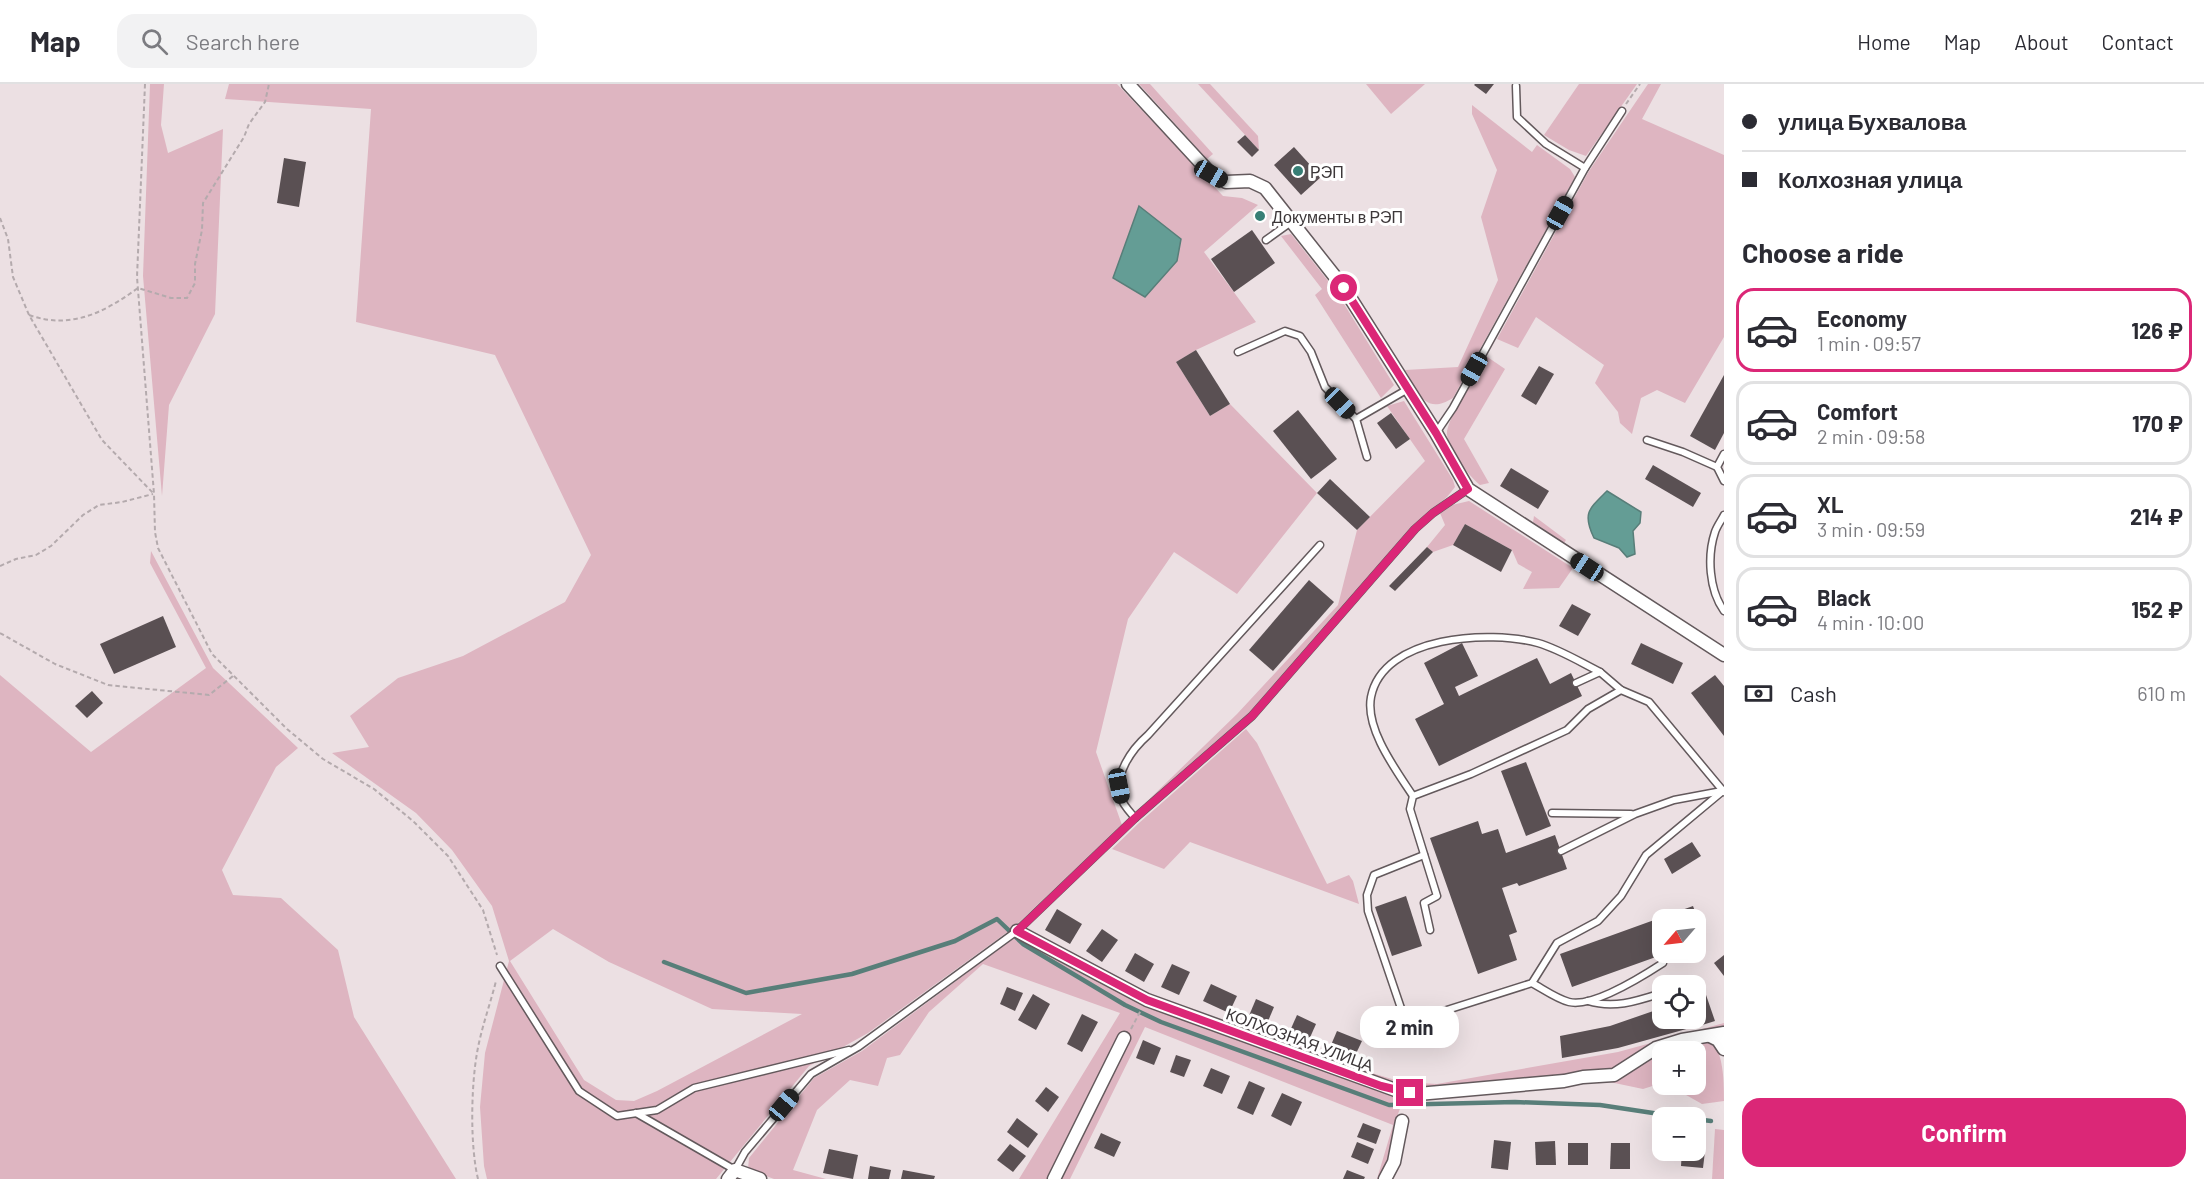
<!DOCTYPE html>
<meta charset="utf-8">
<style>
body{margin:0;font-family:Barlow,sans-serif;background:#f2f2f3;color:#2b2b33;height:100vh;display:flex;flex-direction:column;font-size:22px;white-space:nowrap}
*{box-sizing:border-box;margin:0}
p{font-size:20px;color:#7c7c81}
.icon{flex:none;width:33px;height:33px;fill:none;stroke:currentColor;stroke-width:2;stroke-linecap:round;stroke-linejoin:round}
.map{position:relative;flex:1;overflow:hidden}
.drawer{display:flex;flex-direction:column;background:#fff;width:480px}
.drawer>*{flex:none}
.banner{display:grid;align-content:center;height:132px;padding:0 18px;background:#fff}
.needle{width:39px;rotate:242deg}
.buttons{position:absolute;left:1652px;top:825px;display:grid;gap:12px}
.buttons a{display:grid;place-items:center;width:54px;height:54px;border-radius:12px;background:#fff;box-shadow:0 6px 24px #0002;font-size:30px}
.end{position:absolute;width:27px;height:27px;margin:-14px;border:8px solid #db2777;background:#fff;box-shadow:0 0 0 3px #fff}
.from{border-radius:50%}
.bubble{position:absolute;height:42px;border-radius:18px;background:#fff;box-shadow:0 6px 24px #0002;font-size:20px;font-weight:700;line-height:42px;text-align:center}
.car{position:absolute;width:18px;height:36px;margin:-18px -9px;border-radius:8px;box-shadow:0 0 4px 2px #0007;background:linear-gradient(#222 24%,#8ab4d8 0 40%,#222 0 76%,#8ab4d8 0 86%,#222 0)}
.banner b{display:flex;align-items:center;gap:21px;height:57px;font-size:22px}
.banner b+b{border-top:2px solid #e1e1e2}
.banner i{width:15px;height:15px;background:#2b2b33}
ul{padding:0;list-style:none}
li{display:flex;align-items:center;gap:18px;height:84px;margin:0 12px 9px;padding:0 6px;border:3px solid #e1e1e2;border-radius:18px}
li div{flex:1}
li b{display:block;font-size:22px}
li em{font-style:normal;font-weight:700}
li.selected{border-color:#db2777}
li>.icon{width:54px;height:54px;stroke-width:1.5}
h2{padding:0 18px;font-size:27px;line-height:72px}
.pay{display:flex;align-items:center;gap:15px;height:66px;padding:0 18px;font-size:22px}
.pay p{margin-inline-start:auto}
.primary-button{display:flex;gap:12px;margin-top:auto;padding:12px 18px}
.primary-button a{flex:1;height:69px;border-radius:18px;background:#db2777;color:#fff;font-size:24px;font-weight:700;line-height:69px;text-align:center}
header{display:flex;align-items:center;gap:36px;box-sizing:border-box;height:84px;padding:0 30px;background:#fff;border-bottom:2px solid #e1e1e2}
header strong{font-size:28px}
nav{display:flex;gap:33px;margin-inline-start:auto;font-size:21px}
.search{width:420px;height:54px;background:#f2f2f3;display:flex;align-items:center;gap:15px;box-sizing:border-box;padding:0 21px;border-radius:18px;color:#7c7c81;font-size:22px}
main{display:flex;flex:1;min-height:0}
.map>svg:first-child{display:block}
.green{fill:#deb5c1;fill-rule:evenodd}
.water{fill:#649d95;stroke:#587e79;stroke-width:1.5}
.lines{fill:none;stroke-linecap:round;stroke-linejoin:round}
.stream{stroke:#587e79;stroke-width:4.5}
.building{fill:#5a5053}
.lane-casing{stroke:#63595c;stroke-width:9}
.street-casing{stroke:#63595c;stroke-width:15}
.path{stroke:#b4aaad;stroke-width:2;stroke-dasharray:4.5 3;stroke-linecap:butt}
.lane{stroke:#fff;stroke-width:6}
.street{stroke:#fff;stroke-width:12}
.route{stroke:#db2777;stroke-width:8}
.poi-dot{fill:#377e75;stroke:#fff;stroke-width:2}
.labels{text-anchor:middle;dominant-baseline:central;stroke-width:6;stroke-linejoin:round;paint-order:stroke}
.poi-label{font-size:16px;fill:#3c3739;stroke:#fff;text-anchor:start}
.street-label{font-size:16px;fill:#3c3739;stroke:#fff}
</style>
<header>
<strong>Map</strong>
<div class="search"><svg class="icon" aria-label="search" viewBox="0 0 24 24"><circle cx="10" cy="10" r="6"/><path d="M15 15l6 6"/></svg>Search here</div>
<nav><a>Home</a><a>Map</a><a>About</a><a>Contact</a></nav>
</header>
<main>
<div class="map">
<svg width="1724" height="1095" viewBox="0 0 1724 1095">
<rect width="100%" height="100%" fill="#ece0e3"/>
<g class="green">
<polygon points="150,0 164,0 161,41 168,69 223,45 215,230 169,321 162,412 143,192"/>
<path d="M229 0H1117L1223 112 1242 114 1258 121 1204 168 1256 238 1196 266 1176 278 1210 332 1230 320 1317 409 1237 510 1174 468 1128 535 1096 668 1122 741 1013 844 868 949 809 982 716 1095H487L484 1082 480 1023 485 969 509 877 492 822 452 766 416 729 332 669 369 663 350 632 398 594 463 572 565 518 591 471 495 271 356 238 371 25 225 15ZM553 845 609 878 712 925 802 930 657 1007 634 1017 616 1016 584 996 510 877Z"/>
<polygon points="1139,0 1150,0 1213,70 1207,75"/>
<polygon points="1198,0 1210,0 1258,52 1259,66"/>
<polygon points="1366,0 1425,0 1391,30"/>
<polygon points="1579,0 1637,0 1586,72 1569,66 1544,51"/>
<polygon points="1648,0 1661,0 1642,35 1724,71 1724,253 1685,319 1657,306 1641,314 1632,350 1620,339 1618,328 1595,299 1604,281 1536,233 1518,264 1497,255 1589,87"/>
<path d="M1472 21 1532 68 1537 61 1570 85 1575 93 1453 314C1424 332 1419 308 1405 286L1458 283 1498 196 1481 133 1497 86 1472 30Z"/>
<polygon points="1291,150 1336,207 1394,301 1381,314 1315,211 1322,205 1281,152"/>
<path d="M1486 272 1505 285 1464 355 1489 399 1480 401C1469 392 1445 362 1447 347 1452 326 1475 292 1486 272Z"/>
<polygon points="1404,317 1453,396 1455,403 1447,413 1412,443 1250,629 1136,728 1237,630 1338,521 1357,446 1425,377 1387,322"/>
<polygon points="1469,417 1573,484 1559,504 1523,505 1532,488 1518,480 1512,466 1465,440 1453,461 1433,468 1427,463 1445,441 1440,429 1452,421"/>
<polygon points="1534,432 1566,456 1564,459 1533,438"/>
<polygon points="151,467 213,584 298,664 276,683 222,786 233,811 281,814 338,866 354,933 456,1095 0,1095 0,591 91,668 206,584 150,479"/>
<polygon points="1246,645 1257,659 1327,800 1349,791 1353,797 1359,820 1190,758 1164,785 1112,765 1139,739"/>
<polygon points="1018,851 1152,925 1404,1014 1398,1030 1391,1076 1382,1095 1377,1095 1393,1041 1145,943 1070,1095 1060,1095 1121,952 1048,1095 1019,1095 1120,929 983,880 929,928 900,971 887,974 878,1002 850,996 817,1026 793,1086 826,1095 774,1095 748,1085 749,1074 814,994 862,967"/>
<polygon points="1724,939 1724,944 1614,988 1417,1006 1400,1004 1308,970 1402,998 1437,1000 1618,968"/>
<path d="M1710 956C1724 968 1724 998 1724 1017L1702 1020 1672 1003V1001L1695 1000V968H1662V999L1643 1005 1605 997 1656 967Z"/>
<polygon points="1715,1045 1724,1046 1724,1095 1712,1095"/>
</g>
<g class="water">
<polygon points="1139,122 1181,155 1177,177 1145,213 1113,194"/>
<path d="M1607 407 1641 428 1640 439 1633 447 1635 470 1627 473 1619 464 1594 454C1582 429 1589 425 1607 407Z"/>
</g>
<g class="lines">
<g class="stream">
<polyline points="664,878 746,909 852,890 955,857 997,835 1023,860 1125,921 1161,938 1389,1021 1515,1018 1600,1021 1686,1034"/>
<polyline points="1695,1035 1711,1037"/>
</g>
</g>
<g class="building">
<polygon points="1475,0 1494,0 1486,10 1474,1"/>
<polygon points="1245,51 1259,66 1252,73 1237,58"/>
<polygon points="1294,63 1321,93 1301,111 1274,81"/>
<polygon points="284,74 306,78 299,123 277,119"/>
<polygon points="1262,126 1266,131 1258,137 1254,133"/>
<polygon points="1252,146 1275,179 1234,208 1211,175"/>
<polygon points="1196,266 1230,320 1210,332 1176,278"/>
<polygon points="1539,282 1554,290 1536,321 1521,312"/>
<polygon points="1724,291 1724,349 1715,366 1690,352"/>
<polygon points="1298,326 1337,375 1311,395 1273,347"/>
<polygon points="1391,329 1410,355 1396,365 1377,339"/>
<polygon points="1653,381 1701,409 1693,423 1645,395"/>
<polygon points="1511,384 1549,407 1538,425 1500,402"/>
<polygon points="1330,395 1370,433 1357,446 1317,409"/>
<polygon points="1465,440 1512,466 1501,488 1453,461"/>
<polygon points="1427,463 1433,468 1395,507 1389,502"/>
<polygon points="1309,496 1334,518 1273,587 1249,566"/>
<polygon points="1572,520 1591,530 1578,552 1559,542"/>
<polygon points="163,532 176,563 114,590 100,560"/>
<polygon points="1462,559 1478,592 1455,603 1459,612 1537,574 1550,600 1571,589 1582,612 1439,682 1415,635 1444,620 1424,579"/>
<polygon points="1641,559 1683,579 1673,600 1631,580"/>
<polygon points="1715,591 1724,602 1724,652 1691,609"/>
<polygon points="92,607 103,619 87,634 75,622"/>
<polygon points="1526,678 1551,742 1526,752 1501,687"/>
<polygon points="1478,737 1482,750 1498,745 1506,769 1555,751 1567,785 1519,802 1517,799 1502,804 1517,848 1509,851 1517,876 1478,890 1430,754"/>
<polygon points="1692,758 1701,772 1672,790 1664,775"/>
<polygon points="1406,812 1422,862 1392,872 1375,823"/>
<polygon points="1693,822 1705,855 1695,859 1695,836 1662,836 1662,868 1667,869 1572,903 1560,870"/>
<polygon points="1057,825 1082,840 1070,860 1045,846"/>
<polygon points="1102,845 1118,856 1102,878 1086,867"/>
<polygon points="1135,869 1154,880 1144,898 1125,887"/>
<polygon points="1724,871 1724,892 1714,879"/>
<polygon points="1172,880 1190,888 1179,911 1161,903"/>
<polygon points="1211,900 1237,912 1229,929 1203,917"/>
<polygon points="1007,903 1023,909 1015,927 1000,920"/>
<polygon points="1705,908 1715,937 1699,942 1695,929 1695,911"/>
<polygon points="1033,910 1050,920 1036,946 1018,936"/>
<polygon points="1256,915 1274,923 1266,942 1248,934"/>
<polygon points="1662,924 1662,934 1687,934 1690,944 1618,964 1562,974 1560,952 1610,942"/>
<polygon points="1082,930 1098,938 1082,968 1067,960"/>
<polygon points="1297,931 1316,940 1308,958 1289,949"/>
<polygon points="1337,947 1362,957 1352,978 1328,968"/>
<polygon points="1143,956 1161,964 1154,981 1136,974"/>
<polygon points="1176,971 1191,976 1184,993 1170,988"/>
<polygon points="1211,984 1230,992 1222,1010 1203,1002"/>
<polygon points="1249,997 1265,1004 1253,1031 1237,1024"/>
<polygon points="1046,1003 1059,1013 1048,1028 1035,1017"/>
<polygon points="1282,1009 1302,1018 1291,1042 1271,1032"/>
<polygon points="1017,1034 1038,1050 1028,1064 1007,1048"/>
<polygon points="1363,1039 1381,1046 1376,1060 1357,1053"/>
<polygon points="1101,1049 1121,1058 1114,1073 1094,1064"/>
<polygon points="1494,1056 1511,1058 1508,1086 1491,1084"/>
<polygon points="1555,1057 1556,1081 1536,1081 1535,1058"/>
<polygon points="1695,1057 1706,1059 1703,1084 1681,1082 1682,1066 1695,1066"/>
<polygon points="1357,1058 1374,1065 1368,1080 1351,1073"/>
<rect x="1568" y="1059" width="20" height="22"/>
<polygon points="1611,1059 1630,1059 1630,1085 1610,1085"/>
<polygon points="1010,1060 1026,1072 1013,1088 997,1076"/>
<polygon points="829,1065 858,1071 853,1095 823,1089"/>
<polygon points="870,1082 891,1086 889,1095 868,1095"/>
<polygon points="903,1086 935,1092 934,1095 901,1095"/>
<polygon points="1347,1086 1365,1093 1364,1095 1343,1095"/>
</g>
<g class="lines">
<defs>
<g id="lane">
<polyline points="1516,2 1517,33 1546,60 1585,84"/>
<polyline points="1266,156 1291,138"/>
<polyline points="1238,268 1285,247 1300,252 1311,268 1325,303 1356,335 1408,305"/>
<polyline points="1356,335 1367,373"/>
<polyline points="1436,349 1453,324 1585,84 1622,27"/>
<polyline points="1647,356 1683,368 1717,383"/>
<polyline points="1724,370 1717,383 1724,397"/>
<path d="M1724 431C1721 437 1717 442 1715 448 1707 472 1709 506 1724 527"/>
<polyline points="1576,599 1600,588 1621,606 1649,618 1724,708"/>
<path d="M1413 712C1396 686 1365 645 1371 613 1383 551 1490 546 1538 559 1559 565 1580 578 1600 588"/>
<polyline points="1552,729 1631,730"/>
<path d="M1135 734C1130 728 1123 721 1121 714 1113 691 1132 665 1148 651L1320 461"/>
<polyline points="1561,767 1635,730 1674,716 1722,707"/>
<polyline points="1424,771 1374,791 1367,811 1368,827 1406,939 1532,899 1557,859 1598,837 1621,812 1646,771 1724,706"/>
<polyline points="1430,846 1424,819 1437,812 1410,725 1413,712 1471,690 1567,646 1588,625 1621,606"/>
<polyline points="500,882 579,1007 617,1032 657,1026 694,1004 849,966"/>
<path d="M1532 899C1543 905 1557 915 1569 918 1593 924 1643 892 1663 879"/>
<path d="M1588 917C1614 925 1637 917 1662 909"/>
<polyline points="636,1029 735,1086 745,1068 811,990 858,963 1017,847 1135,734 1252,632 1415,445 1433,429 1468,405"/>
</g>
<g id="street">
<polyline points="1128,0 1211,90 1226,98 1250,97 1265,104 1344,204 1436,349 1468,405 1724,571"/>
<polyline points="1017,847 1147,916 1401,1008 1418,1010 1564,997 1583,993 1614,991 1656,964 1682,956 1724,949"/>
<polyline points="1710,952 1718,956 1724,965"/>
<polyline points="728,1095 735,1086 760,1095"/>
<polyline points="1054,1095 1124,954"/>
<polyline points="1385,1095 1394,1078 1402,1037"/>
</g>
</defs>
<use href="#lane" class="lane-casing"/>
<use href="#street" class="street-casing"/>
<g class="path">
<polyline points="145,0 137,193 154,410 155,448 158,464 212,570 287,645 323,675 374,705 413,737 448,772 483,826 497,871"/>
<polyline points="1626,20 1640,0"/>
<polyline points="0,134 8,155 13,193 29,231 102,356 154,410"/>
<path d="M29 231C71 246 105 228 138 204L171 214H187L195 199V180L202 146 203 119 244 53 249 40 265 18 269 0"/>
<polyline points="0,482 16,475 36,471 51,462 83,431 99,421 122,418 153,410"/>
<polyline points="0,549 55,580 108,601 209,611 233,592"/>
<polyline points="1131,945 1141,926"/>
<path d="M478 1095C470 1062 471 1003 477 969 481 945 490 921 496 897"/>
</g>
<use href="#lane" class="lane"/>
<use href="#street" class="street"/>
</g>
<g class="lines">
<polyline class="route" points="1344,204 1436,349 1468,405 1433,429 1415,445 1252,632 1135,734 1017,847 1147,916 1381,1002 1410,1009"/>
</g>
<g class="poi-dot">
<circle cx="1298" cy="87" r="6"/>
<circle cx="1260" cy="132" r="6"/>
</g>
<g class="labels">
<g class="poi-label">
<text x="1310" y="87">РЭП</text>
<text x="1272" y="132">Документы в РЭП</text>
</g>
<g class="street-label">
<text transform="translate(1300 955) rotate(20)">КОЛХОЗНАЯ УЛИЦА</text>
</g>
</g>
</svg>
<div class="buttons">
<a><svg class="needle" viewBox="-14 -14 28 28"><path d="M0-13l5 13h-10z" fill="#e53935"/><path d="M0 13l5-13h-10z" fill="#7c7c81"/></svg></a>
<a><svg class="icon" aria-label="locate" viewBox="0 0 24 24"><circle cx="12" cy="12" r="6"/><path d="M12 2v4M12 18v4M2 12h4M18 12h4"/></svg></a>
<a>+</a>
<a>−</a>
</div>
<i class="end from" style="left:1344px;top:204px"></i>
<i class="end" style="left:1410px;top:1009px"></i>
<div class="bubble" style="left:1360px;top:922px;width:99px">2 min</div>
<i class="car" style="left:1211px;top:90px;rotate:120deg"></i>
<i class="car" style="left:1560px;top:129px;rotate:29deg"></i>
<i class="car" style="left:1474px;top:285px;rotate:209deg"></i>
<i class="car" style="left:1340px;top:319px;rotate:136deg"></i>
<i class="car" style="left:1587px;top:483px;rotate:303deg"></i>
<i class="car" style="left:1119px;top:702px;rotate:169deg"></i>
<i class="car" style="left:784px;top:1021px;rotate:40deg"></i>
</div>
<section class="drawer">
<div class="banner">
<b><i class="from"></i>улица Бухвалова</b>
<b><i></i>Колхозная улица</b>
</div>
<h2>Choose a ride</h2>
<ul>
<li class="selected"><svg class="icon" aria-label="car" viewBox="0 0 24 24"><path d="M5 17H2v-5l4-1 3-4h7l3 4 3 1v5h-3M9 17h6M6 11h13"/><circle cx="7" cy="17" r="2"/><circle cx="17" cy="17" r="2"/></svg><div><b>Economy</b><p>1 min · 09:57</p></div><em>126 ₽</em></li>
<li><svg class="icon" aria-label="car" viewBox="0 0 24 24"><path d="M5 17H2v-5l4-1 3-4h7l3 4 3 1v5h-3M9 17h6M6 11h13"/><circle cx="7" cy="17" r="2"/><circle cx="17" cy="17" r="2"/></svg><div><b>Comfort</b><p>2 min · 09:58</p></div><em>170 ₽</em></li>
<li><svg class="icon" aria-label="car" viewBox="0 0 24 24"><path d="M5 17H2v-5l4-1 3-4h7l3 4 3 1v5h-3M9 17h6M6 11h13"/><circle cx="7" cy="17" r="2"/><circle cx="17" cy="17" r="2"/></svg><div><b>XL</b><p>3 min · 09:59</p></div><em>214 ₽</em></li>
<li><svg class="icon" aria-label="car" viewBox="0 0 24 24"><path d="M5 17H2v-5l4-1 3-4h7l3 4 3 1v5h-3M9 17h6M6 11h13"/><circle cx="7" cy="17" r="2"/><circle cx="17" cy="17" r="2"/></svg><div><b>Black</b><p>4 min · 10:00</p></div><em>152 ₽</em></li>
</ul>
<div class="pay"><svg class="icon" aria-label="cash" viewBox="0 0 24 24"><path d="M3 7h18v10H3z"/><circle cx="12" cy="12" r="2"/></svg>Cash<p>610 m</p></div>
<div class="primary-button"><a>Confirm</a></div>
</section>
</main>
